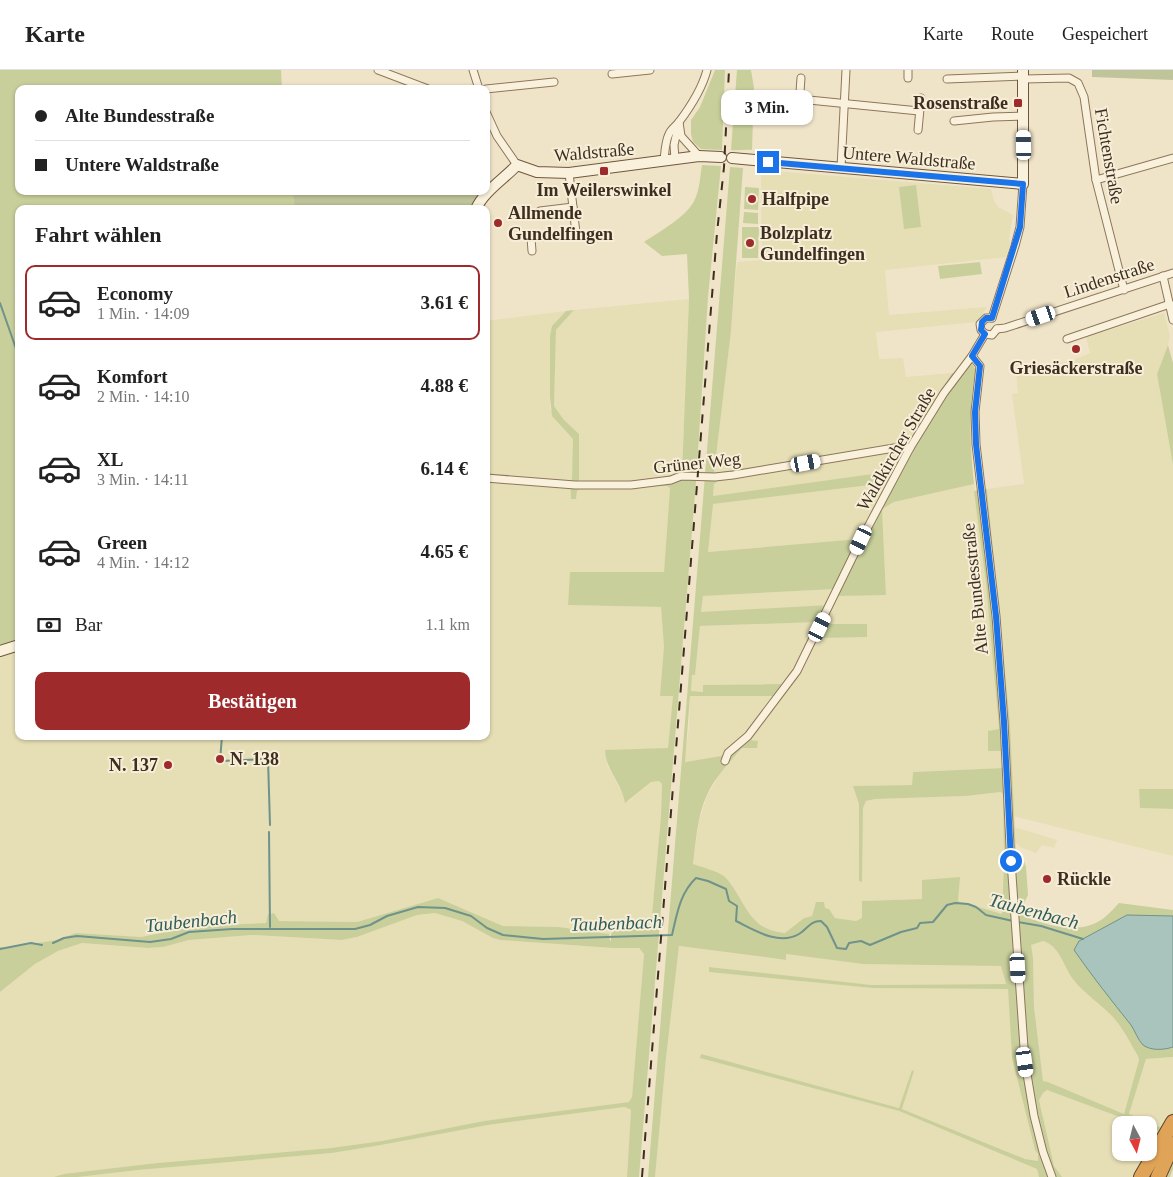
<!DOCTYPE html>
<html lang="de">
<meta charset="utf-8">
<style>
body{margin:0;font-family:"Times New Roman",serif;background:#f6f6f6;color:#222;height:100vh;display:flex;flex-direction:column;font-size:19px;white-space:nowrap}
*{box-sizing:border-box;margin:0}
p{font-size:16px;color:#767676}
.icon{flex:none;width:28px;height:28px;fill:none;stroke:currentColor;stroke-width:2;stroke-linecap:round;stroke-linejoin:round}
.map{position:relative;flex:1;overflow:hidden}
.panel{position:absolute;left:15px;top:135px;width:475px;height:535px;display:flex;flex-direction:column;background:#fff;border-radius:10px;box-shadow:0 1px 4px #0004}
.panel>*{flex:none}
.hud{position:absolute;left:15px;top:15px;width:475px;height:110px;border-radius:10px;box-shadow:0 1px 4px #0004;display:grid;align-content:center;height:110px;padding:0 20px;background:#fff}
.needle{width:32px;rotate:173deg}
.buttons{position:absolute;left:1112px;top:1046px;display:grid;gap:10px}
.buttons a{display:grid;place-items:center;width:45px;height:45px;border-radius:10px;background:#fff;box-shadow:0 1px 4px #0004;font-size:25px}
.end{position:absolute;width:22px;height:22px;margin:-11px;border:6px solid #1a73e8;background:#fff;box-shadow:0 0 0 2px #fff}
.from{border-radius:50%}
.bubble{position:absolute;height:35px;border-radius:10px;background:#fff;box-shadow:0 1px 4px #0004;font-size:16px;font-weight:600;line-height:35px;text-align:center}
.car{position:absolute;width:15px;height:30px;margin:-15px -8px;border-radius:6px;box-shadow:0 0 4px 1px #0007;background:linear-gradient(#fff 24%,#345 0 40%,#fff 0 76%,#345 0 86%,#fff 0)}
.hud b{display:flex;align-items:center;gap:18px;height:48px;font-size:19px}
.hud b+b{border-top:1px solid #e0e0e0}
.hud i{width:12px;height:12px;background:#222}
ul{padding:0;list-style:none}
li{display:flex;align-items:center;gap:15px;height:75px;margin:0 10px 8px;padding:0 10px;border:2px solid transparent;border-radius:10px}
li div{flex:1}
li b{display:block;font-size:19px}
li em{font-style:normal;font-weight:600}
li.selected{border-color:#9e2a2b}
li>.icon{width:45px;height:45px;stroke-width:1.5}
h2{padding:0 20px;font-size:22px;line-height:60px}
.pay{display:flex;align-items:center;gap:12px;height:55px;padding:0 20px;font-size:19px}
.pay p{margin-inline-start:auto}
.cta{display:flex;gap:10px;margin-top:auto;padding:10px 20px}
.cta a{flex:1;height:58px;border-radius:10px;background:#9e2a2b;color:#fff;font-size:20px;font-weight:600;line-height:58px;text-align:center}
header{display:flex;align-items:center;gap:30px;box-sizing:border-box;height:70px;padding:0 25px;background:#fff;border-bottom:1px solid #e0e0e0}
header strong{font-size:24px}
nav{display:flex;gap:28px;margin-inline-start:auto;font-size:18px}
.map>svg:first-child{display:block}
.farmland{fill:#e6deb5}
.green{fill:#c9cf9b;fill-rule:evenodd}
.cemetery{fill:#bfc49a}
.water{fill:#a9c4bc;stroke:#6f938a}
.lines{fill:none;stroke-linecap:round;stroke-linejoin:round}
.stream{stroke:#6f938a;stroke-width:2}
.street-casing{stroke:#8d765c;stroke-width:9}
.secondary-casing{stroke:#6f573f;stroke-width:12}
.highway-casing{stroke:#5b4430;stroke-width:16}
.street{stroke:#faf1dc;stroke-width:7}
.secondary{stroke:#faf1dc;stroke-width:10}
.highway{stroke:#e0a458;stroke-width:14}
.rail{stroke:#3d2e20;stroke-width:2;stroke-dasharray:9 9;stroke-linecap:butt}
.route{stroke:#1a73e8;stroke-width:6}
.poi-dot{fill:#9e2a2b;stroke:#f7eed8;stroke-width:2}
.labels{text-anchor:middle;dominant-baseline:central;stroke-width:4;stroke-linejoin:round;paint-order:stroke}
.poi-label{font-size:18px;font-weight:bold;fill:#3d2e20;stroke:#f7eed8;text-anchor:start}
.street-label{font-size:18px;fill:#3d2e20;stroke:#f7eed8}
.water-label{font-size:19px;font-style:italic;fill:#2f5d5a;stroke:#f7eed8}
</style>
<header>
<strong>Karte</strong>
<nav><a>Karte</a><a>Route</a><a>Gespeichert</a></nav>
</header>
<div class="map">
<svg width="1173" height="1107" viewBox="0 0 1173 1107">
<rect width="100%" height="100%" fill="#f0e4c8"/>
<g class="farmland">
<polygon points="761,100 991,119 994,131 998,137 1013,145 1009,168 1010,174 1006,187 885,200 889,245 987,237 977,252 876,262 879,289 903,288 906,307 952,303 913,366 908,372 897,375 714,403 731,261 737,192 762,190"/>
<polygon points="689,229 682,403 660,409 636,412 579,413 578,410 578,364 564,350 554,336 556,260 574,240"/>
<polygon points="566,241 552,256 550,264 550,339 574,369 572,410 570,412 486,406 486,251"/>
<polygon points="1164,243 1170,266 1168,275 1157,304 1173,395 1173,719 1139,720 1140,738 1173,739 1173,786 1013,746 1010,653 987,419 1024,414 1012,324 1018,323 1016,301 1071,291 1090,283 1086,267"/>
<polygon points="897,381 901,381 903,385 894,401 713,426 714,414 718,411"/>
<polygon points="486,411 570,418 571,429 576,429 577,421 583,417 667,416 670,418 664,503 570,502 568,535 661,537 664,577 673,626 668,679 605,680 608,697 624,726 625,732 630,730 651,712 659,711 662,714 661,746 651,857 609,864 559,857 503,856 438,828 357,852 278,851 274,843 268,844 266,853 197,856 141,867 76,863 56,870 13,877 0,877 0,586 19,580 19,666 486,666"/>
<polygon points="888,413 860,469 708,482 712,434"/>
<polygon points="974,414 986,514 999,660 988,661 988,681 1001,681 1003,698 913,702 912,715 853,716 859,733 859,811 862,811 862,749 863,738 866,731 875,729 966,726 1002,722 1005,727 1002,844 958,831 959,807 922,829 862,831 862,848 856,851 835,848 829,839 815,839 812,846 804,848 785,863 773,862 752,849 724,806 693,794 699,751 707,726 722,700 749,671 803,600 818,568 867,554 825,554 838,526 886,524 882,439 894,432"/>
<polygon points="835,519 828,535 701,543 703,526"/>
<polygon points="820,552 807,578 785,614 703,615 703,622 691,621 692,604 695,604 700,556"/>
<polygon points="690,626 776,626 742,669 721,686 684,692 689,658"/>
<polygon points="1014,757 1057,770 1054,778 1042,775 1036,783 1020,777 1015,772"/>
<polygon points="435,843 462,851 493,868 500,870 612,878 634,877 642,880 644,884 632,1027 629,1032 484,1051 382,1071 331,1078 157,1093 54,1107 0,1107 0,922 35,894 58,881 82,873 148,878 163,877 189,870 252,865 342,870 357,867 417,845"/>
<polygon points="1043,871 1049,873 1056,880 1073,908 1083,921 1102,936 1115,948 1138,986 1139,990 1124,1044 1048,1012 1043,1012 1034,937 1033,888 1030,875"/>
<polygon points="679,876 785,890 786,884 863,894 1001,895 1006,914 872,915 710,897 709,902 872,918 1008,919 1012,988 1035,1080 1038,1084 1038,1091 1025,1089 902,1039 914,1001 912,1000 900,1038 701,985 899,1041 1037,1099 1039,1107 655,1107 666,988"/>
<polygon points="1173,987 1173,1042 1162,1058 1129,1044 1146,989"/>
<polygon points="1047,1020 1141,1055 1121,1055 1121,1082 1148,1083 1133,1107 1062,1107 1054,1096 1039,1030 1043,1023"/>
<polygon points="624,1037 630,1039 631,1041 627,1107 78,1107 138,1100 332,1083 381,1075 488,1055"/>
</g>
<g class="green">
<polygon points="0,0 281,0 282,19 19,19 19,121 292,121 295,139 19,139 19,580 0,586"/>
<polygon points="715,0 725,0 722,80 701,79 693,72 691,64 691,50 700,37"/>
<path d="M737 0H751L754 18 752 80C745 79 738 81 731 80Z"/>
<path d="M702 95 721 96 708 227 696 412 639 1107H627L631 1041 630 1039 624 1037 488 1055 381 1075 332 1083 138 1100 78 1107H54L64 1104 157 1093 331 1078 382 1071 484 1051 629 1032 632 1027 644 884 639 878H612L500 870 493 868 462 851 435 843 417 845 357 867 342 870 252 865 189 870 163 877 148 878 82 873 58 881 35 894 0 922V877H13L56 870 76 863 141 867 197 856 266 853 268 844 274 843 279 851 357 852 438 828 503 856 559 857 609 864 610 871 611 870V864L618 858 651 856 661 746 662 714 659 711 651 712 625 733C622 713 606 701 605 680L668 678 673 626H660L664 577 661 537 568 535 570 502H664L670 418 667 416 583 417 577 421 576 429H571L570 412 572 410 573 369 552 346 550 327V265L552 256 566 241 574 240 556 260 554 336 564 350 579 364V413C615 412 646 413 682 402L689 229 687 184 662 186 644 172C659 162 688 146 695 129 700 119 700 106 702 95Z"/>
<path d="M730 97 743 98 731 261 714 403 897 375 908 372 913 366 952 303 958 304 972 294 976 300C968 338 970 375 974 414L894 432 882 439 886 525 838 526 825 554H867V567L818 568 797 609 749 670 758 671 757 678H742C729 693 715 707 707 725 697 746 696 772 693 794 701 797 720 802 725 807 746 830 747 860 785 863L804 848 812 846 816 832H824L825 838 829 839 835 848 856 851 862 848V831L922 829V810L960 807 958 831 1002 844 1004 791 1003 724 1001 722 966 726 875 729 866 731 863 738 862 812 859 811V734L853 716 912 715 913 702 1003 698 1001 681H988V661L999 659 986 514 974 421 987 419 1010 653 1016 786 1023 788 1026 797 1028 825 1019 844C1045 855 1081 867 1105 847 1110 843 1114 838 1119 833L1173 840V987L1146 989 1129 1044 1162 1058 1173 1042V1099L1170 1107H1133L1160 1061 1149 1058V1055H1141L1125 1049 1047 1020 1043 1023 1039 1030 1054 1096 1062 1107H1039L1037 1099 899 1041 700 988 701 984 899 1038 912 1000 914 1001 902 1039 1025 1089 1038 1091V1084L1035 1080 1012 988 1008 919 872 918 709 902V897L872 915 1006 914 1001 896 863 894 786 884V890L679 876 666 988 655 1107H648ZM897 381H901L903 385 894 401 713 426 714 414 718 411ZM887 413 859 469 708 482 713 434ZM835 519 828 535 701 542 703 526ZM819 552 793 605 785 614 703 615V622L691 621 692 605H695L700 556ZM690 626H776L742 669 721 686 685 692ZM1043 871C1059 875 1064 897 1073 909 1085 925 1100 933 1113 947 1123 958 1130 973 1138 986L1139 990 1124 1044 1048 1012 1043 1011 1034 937 1033 888 1031 875Z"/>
<polygon points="916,115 921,157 904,159 899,117"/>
<polygon points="745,117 759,118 758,140 744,139"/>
<polygon points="744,142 758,143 758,154 743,153"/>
<polygon points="742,157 759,157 758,188 742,188"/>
<polygon points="980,192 982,204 940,209 938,196"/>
<polygon points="1168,275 1173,293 1173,395 1157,304"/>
<polygon points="1139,719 1173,719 1173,739 1140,738"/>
</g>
<g class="cemetery">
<polygon points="1092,0 1173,0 1173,10 1092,7"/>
<polygon points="292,121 484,121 472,139 295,139"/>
</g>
<path class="water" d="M1127 845 1173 846V977C1164 980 1151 981 1143 975 1138 970 1135 961 1131 955 1111 930 1092 906 1074 880L1079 871Z"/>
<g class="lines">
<g class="stream">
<polyline points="0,233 19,287"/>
<polyline points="222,666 220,691 268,689 270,755"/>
<polyline points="269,762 270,857"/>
<polyline points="1018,852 1041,856 1083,869"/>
<path d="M53 873 64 868 77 866 150 872 171 869 189 862 232 859H355L370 855 387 846 418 837 445 838 471 846 487 858 503 865 543 869 672 865C677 844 680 823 696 808L708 811 726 819 729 831 737 836 736 851C754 860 779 876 799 864 808 859 809 851 821 851L827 857 837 878 846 879 849 873 861 871 870 875 901 862 917 858 920 853 933 852 947 835 955 833 968 834 976 837 986 845 1013 851"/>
<polyline points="0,879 31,873 42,875"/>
</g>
<defs>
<g id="street">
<polyline points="378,0 428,19"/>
<polyline points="473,0 479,19"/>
<polyline points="612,4 650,0"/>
<polyline points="908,8 908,0"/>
<polyline points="947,9 1023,6"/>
<polyline points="1024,9 1069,8 1078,13 1084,27 1096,110 1124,220"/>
<polyline points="486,19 554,12"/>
<polyline points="799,29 919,41"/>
<polyline points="486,42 497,66 517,95"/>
<polyline points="798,50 801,8"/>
<polyline points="954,51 993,47 1023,46"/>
<polyline points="679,52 681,66 699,86"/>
<polyline points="918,60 921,28"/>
<polyline points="675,89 674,75 678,57"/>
<path d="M664 91C665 82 665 72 669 64 671 59 676 56 679 52 691 36 702 19 707 0"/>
<polyline points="841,98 846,0"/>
<polyline points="1096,110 1173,88"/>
<polyline points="540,141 573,137"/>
<polyline points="532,181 531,168 576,163 569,103"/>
<polyline points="1163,206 1173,250"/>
<polyline points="992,248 1015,176 1020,157 1023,114"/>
<polyline points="997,259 1005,258 1173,203"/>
<polyline points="985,264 981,260 980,254 986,248 992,248"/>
<polyline points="985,264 992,265 997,259"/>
<polyline points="1067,269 1170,234"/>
<polyline points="972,286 980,296 975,342 976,374 996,546 1004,652 1010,776 1025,992 1034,1046 1043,1082 1052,1107"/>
<polyline points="486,408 575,415 631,415 671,410 681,406 715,407 733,405 900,377 910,378"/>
<polyline points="725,691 728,683 748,666 797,601 861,470 910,378 944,323 972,286 985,264"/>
</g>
<g id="secondary">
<polyline points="732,88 1023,114 1023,0"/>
<path d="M476 139C484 121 504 109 517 95L537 102 569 103 699 86 721 87"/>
<polyline points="0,581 19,575"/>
</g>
<g id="highway">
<polyline points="1141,1107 1173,1052"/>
<polyline points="1158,1107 1173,1074"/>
</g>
</defs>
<use href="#street" class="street-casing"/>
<use href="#secondary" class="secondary-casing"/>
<use href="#highway" class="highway-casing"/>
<use href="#street" class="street"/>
<use href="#secondary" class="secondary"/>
<use href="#highway" class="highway"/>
<polyline class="rail" points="642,1107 717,163 724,97 729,0"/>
</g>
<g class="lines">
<polyline class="route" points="768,92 1023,114 1020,157 992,248 986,248 982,252 981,260 985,264 972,286 980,296 975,342 976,374 996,546 1004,652 1011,791"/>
</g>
<g class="poi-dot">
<rect x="1013" y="28" width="10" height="10" rx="2.5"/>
<rect x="599" y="96" width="10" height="10" rx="2.5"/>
<circle cx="752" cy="129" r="5"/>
<circle cx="498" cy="153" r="5"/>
<circle cx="750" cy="173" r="5"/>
<circle cx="1076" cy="279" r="5"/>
<circle cx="220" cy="689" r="5"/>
<circle cx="168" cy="695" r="5"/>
<circle cx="1047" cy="809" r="5"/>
</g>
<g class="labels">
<g class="poi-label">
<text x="1008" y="33" text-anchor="end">Rosenstraße</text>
<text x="604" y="120" text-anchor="middle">Im Weilerswinkel</text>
<text x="762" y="129">Halfpipe</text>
<text x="508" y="143">Allmende<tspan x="508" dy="21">Gundelfingen</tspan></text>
<text x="760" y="163">Bolzplatz<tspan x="760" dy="21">Gundelfingen</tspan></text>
<text x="1076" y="298" text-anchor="middle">Griesäckerstraße</text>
<text x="230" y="689">N. 138</text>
<text x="158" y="695" text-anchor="end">N. 137</text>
<text x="1057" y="809">Rückle</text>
</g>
<g class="street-label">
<text transform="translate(594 82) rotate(-5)">Waldstraße</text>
<text transform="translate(1109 86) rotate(80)">Fichtenstraße</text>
<text transform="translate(909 88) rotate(5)">Untere Waldstraße</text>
<text transform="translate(1109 208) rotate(-18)">Lindenstraße</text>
<text transform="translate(896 379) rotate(-60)">Waldkircher Straße</text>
<text transform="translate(697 393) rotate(-6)">Grüner Weg</text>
<text transform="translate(975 519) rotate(-96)">Alte Bundesstraße</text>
</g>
<g class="water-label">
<text transform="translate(1034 841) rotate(15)">Taubenbach</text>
<text transform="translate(191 851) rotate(-6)">Taubenbach</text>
<text transform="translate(616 853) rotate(-2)">Taubenbach</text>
</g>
</g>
</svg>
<div class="buttons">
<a><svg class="needle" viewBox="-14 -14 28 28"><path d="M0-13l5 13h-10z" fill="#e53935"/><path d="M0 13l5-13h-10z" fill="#767676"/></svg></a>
</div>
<i class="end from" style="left:1011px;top:791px"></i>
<i class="end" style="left:768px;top:92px"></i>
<div class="bubble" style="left:721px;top:20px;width:92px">3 Min.</div>
<i class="car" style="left:1024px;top:75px;rotate:359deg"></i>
<i class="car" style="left:1041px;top:246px;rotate:251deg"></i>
<i class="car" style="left:806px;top:393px;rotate:80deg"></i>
<i class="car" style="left:861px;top:470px;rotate:205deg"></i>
<i class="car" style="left:820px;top:557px;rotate:26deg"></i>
<i class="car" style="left:1018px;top:898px;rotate:177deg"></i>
<i class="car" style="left:1025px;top:992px;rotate:172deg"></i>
<div class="hud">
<b><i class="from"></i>Alte Bundesstraße</b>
<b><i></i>Untere Waldstraße</b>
</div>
<section class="panel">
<h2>Fahrt wählen</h2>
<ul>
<li class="selected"><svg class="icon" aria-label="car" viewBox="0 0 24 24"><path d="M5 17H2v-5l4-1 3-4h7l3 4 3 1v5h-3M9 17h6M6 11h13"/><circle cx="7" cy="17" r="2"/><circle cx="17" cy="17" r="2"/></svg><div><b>Economy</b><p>1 Min. · 14:09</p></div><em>3.61 €</em></li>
<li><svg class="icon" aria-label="car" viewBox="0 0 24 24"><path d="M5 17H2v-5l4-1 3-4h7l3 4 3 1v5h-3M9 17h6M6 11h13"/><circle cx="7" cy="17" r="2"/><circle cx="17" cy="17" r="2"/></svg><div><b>Komfort</b><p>2 Min. · 14:10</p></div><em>4.88 €</em></li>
<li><svg class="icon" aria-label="car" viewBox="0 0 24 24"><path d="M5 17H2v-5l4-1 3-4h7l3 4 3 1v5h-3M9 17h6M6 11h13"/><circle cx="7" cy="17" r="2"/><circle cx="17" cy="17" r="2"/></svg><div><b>XL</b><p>3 Min. · 14:11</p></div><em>6.14 €</em></li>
<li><svg class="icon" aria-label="car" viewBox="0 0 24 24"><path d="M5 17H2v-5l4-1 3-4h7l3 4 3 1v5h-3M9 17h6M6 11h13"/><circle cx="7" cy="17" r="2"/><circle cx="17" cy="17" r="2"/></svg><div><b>Green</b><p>4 Min. · 14:12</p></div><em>4.65 €</em></li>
</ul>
<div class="pay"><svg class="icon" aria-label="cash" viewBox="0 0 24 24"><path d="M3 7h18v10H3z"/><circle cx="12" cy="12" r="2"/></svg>Bar<p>1.1 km</p></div>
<div class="cta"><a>Bestätigen</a></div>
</section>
</div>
